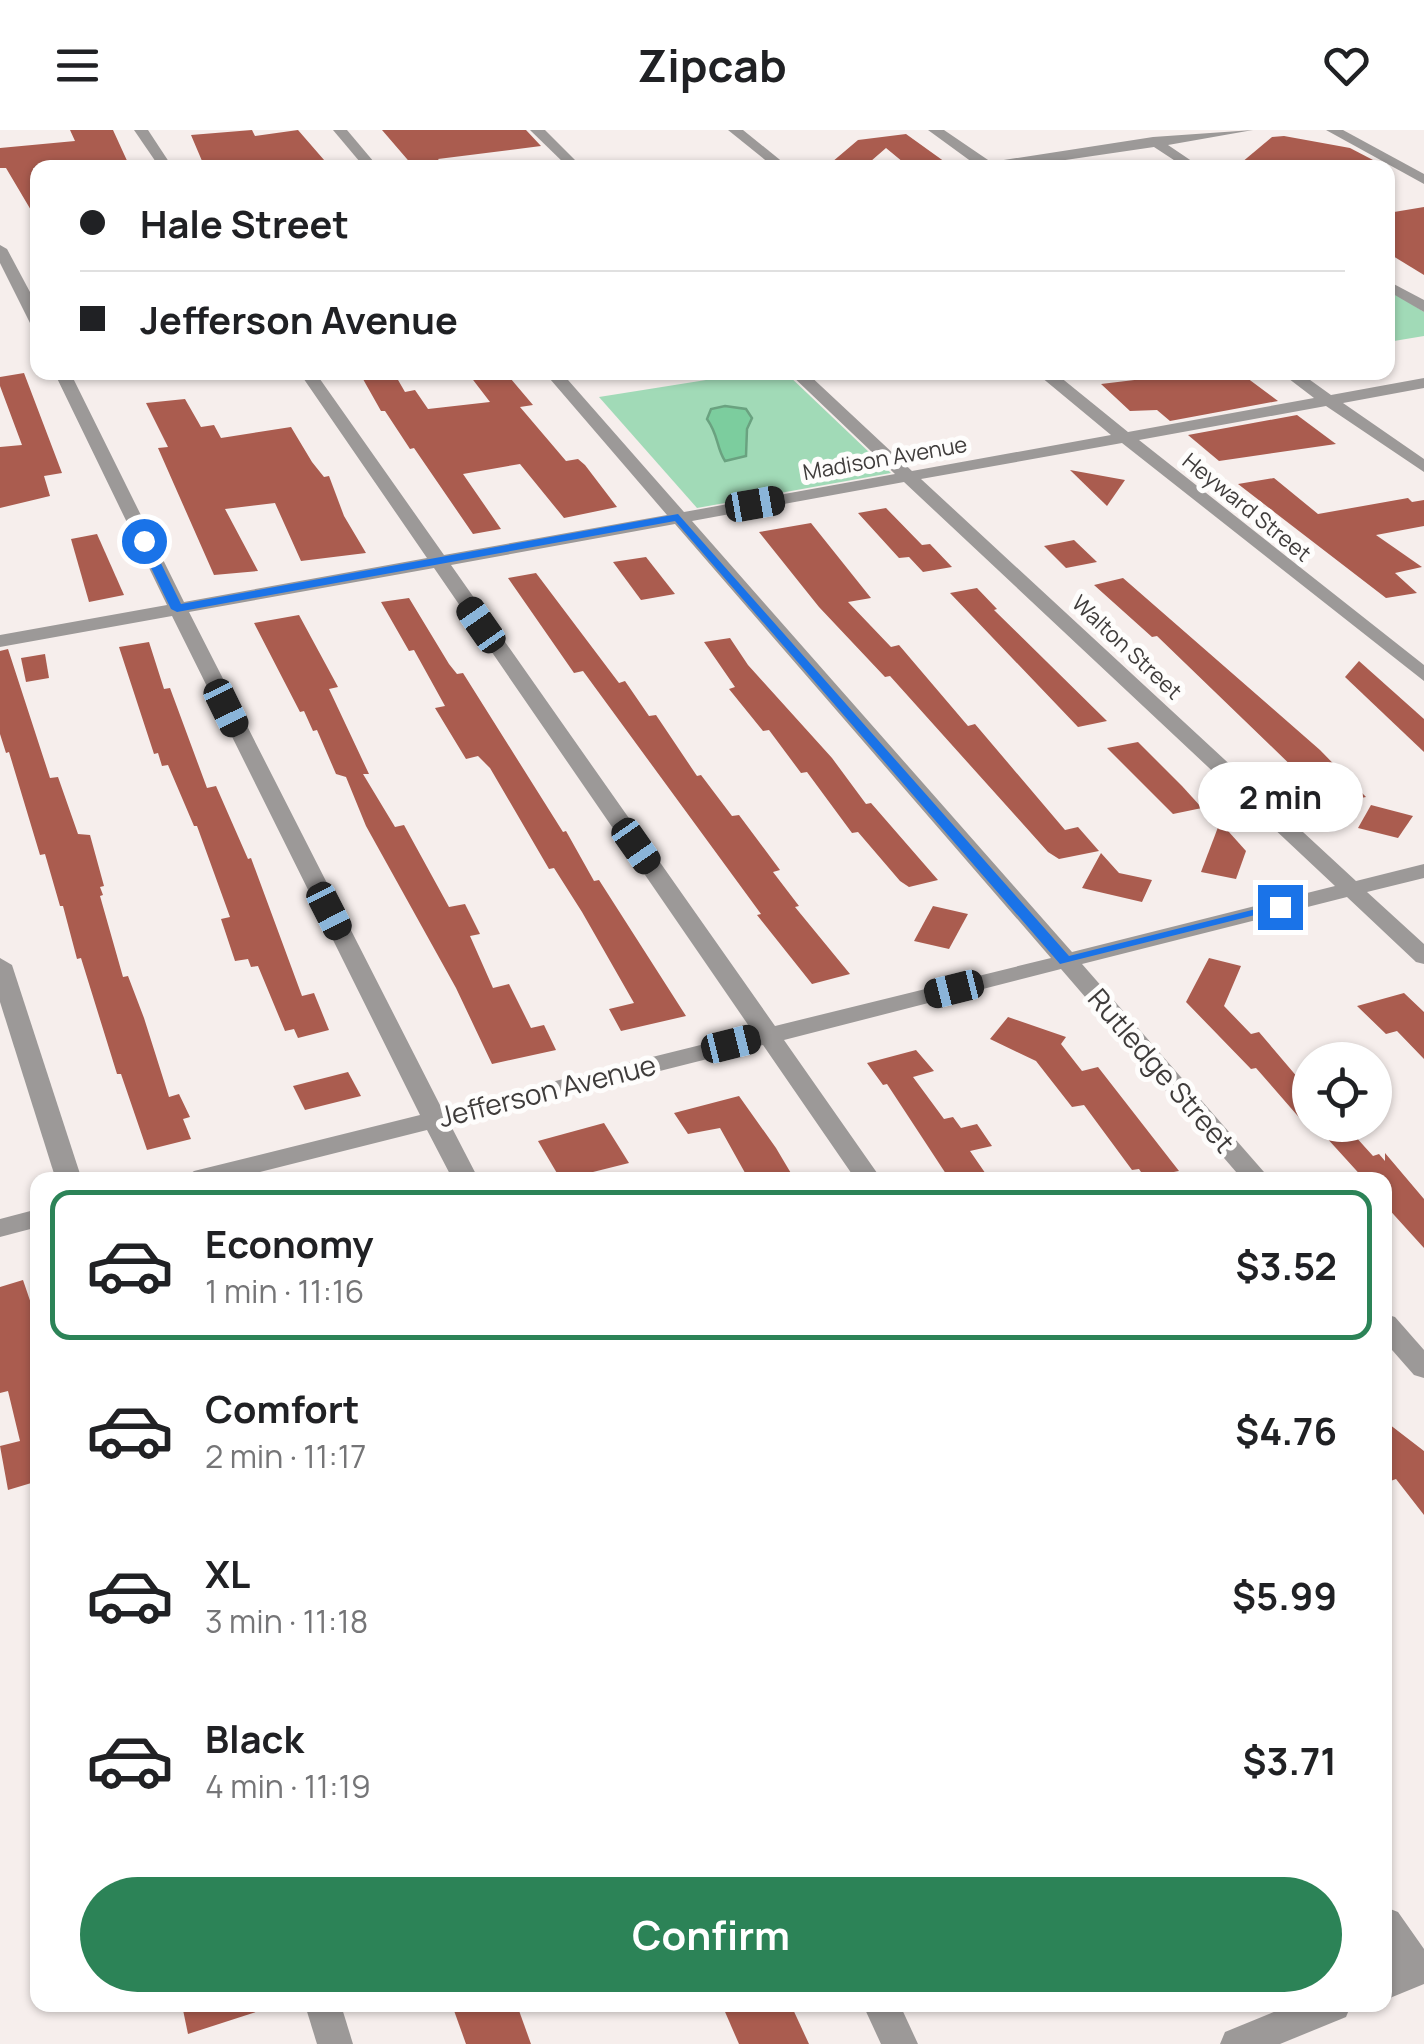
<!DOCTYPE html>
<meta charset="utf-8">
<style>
body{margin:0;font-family:Manrope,sans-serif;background:#f6f6f6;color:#202124;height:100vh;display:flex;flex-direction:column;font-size:38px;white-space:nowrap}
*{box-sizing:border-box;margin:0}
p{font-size:32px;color:#757577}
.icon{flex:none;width:55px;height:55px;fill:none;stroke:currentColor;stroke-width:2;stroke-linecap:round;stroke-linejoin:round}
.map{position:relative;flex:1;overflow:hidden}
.sheet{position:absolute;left:30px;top:1042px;width:1362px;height:840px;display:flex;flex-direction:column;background:#fff;border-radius:20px;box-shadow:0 2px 8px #0004}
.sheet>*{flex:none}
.guide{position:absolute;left:30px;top:30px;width:1365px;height:220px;border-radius:20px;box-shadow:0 2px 8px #0004;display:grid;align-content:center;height:220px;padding:0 50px;background:#fff}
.controls{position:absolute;left:1292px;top:912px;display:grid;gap:20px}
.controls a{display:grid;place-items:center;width:100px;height:100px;border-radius:50%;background:#fff;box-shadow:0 2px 8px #0004;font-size:50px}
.end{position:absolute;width:45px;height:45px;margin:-22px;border:12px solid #1a73e8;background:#fff;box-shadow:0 0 0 5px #fff}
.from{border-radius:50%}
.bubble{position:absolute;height:70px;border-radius:35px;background:#fff;box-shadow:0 2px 8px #0004;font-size:32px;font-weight:700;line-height:70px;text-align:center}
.car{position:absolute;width:30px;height:60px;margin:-30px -15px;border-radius:12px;box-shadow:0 0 8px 2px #0007;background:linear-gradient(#222 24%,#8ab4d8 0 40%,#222 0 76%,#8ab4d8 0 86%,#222 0)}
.guide b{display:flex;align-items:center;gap:35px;height:95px;font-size:38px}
.guide b+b{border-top:2px solid #e0e0e0}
.guide i{width:25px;height:25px;background:#202124}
ul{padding:18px 0 0;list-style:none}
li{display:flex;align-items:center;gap:30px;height:150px;margin:0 20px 15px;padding:0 30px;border:5px solid transparent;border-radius:20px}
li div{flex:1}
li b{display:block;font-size:38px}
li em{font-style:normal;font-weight:700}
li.on{border-color:#2c8357}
li>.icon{width:90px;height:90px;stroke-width:1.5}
.primary-button{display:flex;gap:20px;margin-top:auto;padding:20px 50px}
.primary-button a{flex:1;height:115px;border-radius:60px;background:#2c8357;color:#fff;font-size:40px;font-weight:700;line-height:115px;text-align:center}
header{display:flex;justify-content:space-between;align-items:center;height:130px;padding:0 50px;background:#fff;font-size:45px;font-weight:700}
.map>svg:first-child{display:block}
.green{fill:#a1dab7}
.water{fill:#7ccd9e;stroke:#6aa280;stroke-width:2.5}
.building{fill:#aa5c4f}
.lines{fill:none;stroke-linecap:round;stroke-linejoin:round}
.minor{fill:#9c9998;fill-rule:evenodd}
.route{fill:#1a73e8}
.labels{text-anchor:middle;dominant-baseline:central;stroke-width:10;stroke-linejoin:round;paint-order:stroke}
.far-street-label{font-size:22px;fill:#3f3c3b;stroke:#fefdfc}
.street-label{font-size:28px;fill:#3f3c3b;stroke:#fefdfc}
</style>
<header><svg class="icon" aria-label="menu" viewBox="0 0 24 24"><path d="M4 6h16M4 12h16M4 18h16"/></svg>Zipcab<svg class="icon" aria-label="heart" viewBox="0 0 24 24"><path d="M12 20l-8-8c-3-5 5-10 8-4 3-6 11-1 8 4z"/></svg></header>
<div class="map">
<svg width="1424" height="1914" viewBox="0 0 1424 1914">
<rect width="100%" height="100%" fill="#f6eeec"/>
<g class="green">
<polygon points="1388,159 1424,182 1424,206 1388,212"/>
<polygon points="750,243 786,243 891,343 697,378 599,267"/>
</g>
<path class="water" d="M725 276 746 279 752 288 747 299 746 326 725 331C716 317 719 306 707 289L711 279Z"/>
<g class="building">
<polygon points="70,0 113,0 129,35 33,38 38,49 38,92 6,38 0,38 0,18 75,11"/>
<polygon points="252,0 255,6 298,0 331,38 205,38 191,5"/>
<polygon points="382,0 526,0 541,16 438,29 441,33 413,36"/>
<polygon points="906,4 945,32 909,37 886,18 863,38 825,38 858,10"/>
<polygon points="1284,6 1350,18 1373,30 1317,38 1235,38 1272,7"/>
<polygon points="1424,77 1424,145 1388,123 1388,83"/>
<polygon points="359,242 394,243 405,262 415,260 428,279 490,272 467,242 505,242 533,275 520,277 566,331 578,329 585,335 617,377 564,388 520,334 463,344 501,399 473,404 414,318 410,319 385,281 381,281"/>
<polygon points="1201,242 1239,242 1278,271 1170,291 1157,280 1130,281 1101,254"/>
<polygon points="24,243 62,343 44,346 50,366 0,378 0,317 22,315 0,256 0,247"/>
<polygon points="185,269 201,297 214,295 221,308 291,297 312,332 324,347 329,346 344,386 366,423 301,431 275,373 225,379 258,441 214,445 158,318 168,317 146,273"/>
<polygon points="1297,285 1336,314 1219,331 1188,305"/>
<polygon points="1070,340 1125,350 1107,376"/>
<polygon points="1274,348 1318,384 1408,368 1412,372 1424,370 1424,396 1376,405 1422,437 1395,443 1417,463 1386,468 1238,354"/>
<polygon points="886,378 922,415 930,414 952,437 923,442 909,427 899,428 858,383"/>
<polygon points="811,393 871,468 848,472 891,517 899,515 968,596 975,594 1065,700 1078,697 1099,721 1059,729 1048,722 890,546 885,547 819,477 759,402"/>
<polygon points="97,404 124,465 89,472 71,409"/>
<polygon points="1074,410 1097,432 1066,438 1044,416"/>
<polygon points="646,427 675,464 641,470 613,432"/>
<polygon points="536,443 619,553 625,551 649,586 656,585 697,646 701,645 732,686 739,685 780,740 773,742 799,776 795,777 850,844 812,854 757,785 761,784 583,541 574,543 508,448"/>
<polygon points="1123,448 1320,620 1366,667 1331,674 1157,506 1152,507 1094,455"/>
<polygon points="977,458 997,479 994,480 1107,591 1078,597 950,463"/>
<polygon points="409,468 449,534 457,544 463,543 563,702 566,701 594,751 599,750 686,886 621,901 609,879 634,873 582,782 554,738 549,739 490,638 478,626 466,629 435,578 445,576 414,520 409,521 381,472"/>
<polygon points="299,485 338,557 329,559 369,644 363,644 395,697 404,695 449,777 465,774 480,804 470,806 493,858 509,854 531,898 544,895 556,920 492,934 456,858 366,696 346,647 336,644 317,600 313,601 304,581 300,582 254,493"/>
<polygon points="730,508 748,535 832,628 866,674 871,673 938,750 909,757 900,751 858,702 852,703 807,642 801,643 769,600 763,601 729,559 735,557 704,512"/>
<polygon points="149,512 164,559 170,558 207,658 216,656 248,729 251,728 302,866 314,863 329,900 298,908 294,899 285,901 258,836 251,837 248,829 235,831 221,789 230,787 197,696 194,696 168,635 162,636 158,623 154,624 119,517"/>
<polygon points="8,519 50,648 58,647 78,704 90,705 104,756 100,757 103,765 100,766 123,847 128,846 144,888 169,967 179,964 190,987 183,989 191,1009 147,1020 121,944 117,944 81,828 77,829 63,776 60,776 45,724 40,725 9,622 6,623 0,604 0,521"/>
<polygon points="45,524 49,548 26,552 21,528"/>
<polygon points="1359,531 1424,589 1424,622 1345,547"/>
<polygon points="1138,612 1182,656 1202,678 1173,684 1107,618"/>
<polygon points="1371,675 1413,686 1398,708 1358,698"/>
<polygon points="1220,692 1246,721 1236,749 1201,742"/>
<polygon points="1101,723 1119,743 1152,750 1142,772 1082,758"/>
<polygon points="933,776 968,784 949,819 914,811"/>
<polygon points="1209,828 1241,836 1224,876 1251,904 1259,902 1310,962 1310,1000 1256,938 1251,939 1186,872"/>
<polygon points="1404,863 1424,882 1424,929 1397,901 1386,904 1357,876"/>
<polygon points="1008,887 1066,907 1061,914 1082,941 1098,937 1179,1041 1153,1046 1151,1043 1143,1045 1139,1039 1132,1040 1084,975 1072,977 1036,931 990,909"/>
<polygon points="916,920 934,941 913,947 944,989 953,987 961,998 977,994 992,1016 970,1021 990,1050 950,1050 887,954 883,955 867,933"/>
<polygon points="348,942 361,966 305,980 293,956"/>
<polygon points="739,966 776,1018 795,1050 749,1050 720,998 688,1004 674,983"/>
<polygon points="604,993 629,1033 561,1050 538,1011"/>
<polygon points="1315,995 1345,995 1373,1026 1379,1024 1385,1031 1385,1023 1424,1069 1424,1118 1385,1075 1385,1050 1365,1050"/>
<polygon points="23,1150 38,1194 38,1351 8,1360 0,1316 20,1311 8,1261 0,1263 0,1157"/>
<polygon points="1385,1291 1424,1321 1424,1385 1396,1349 1385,1353"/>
<polygon points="182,1875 261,1875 262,1880 188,1904"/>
<polygon points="452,1875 517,1875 531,1914 466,1914"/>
<polygon points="722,1875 791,1875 809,1914 739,1914"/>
</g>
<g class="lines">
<g class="minor">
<polygon points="134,0 148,0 173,38 160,38"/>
<polygon points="333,0 347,0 379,38 365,38"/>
<polygon points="530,0 545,0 583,38 569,38"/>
<polygon points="728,0 743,0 790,38 775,38"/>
<polygon points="928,0 944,0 991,32 1153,7 1253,0 1168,15 1202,38 1186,38 1154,17 1011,38 973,38 976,35"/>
<polygon points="1326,0 1343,0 1424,44 1424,54"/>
<polygon points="0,115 7,119 38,177 38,198 30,193 0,133"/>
<polygon points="1388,151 1424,170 1424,182 1388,161"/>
<path d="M54 242H70L184 472 427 428 299 242H315L444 425 667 385 544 242H561L684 382 895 344 788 242H806L912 341 1111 305 1035 242H1054L1128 302 1314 268 1280 242H1299L1331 265 1424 248V258L1343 273 1424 329V342L1326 276 1139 310 1424 535V551L1122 313 921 349 1356 751 1424 734V748L1367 762 1424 814V834L1416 832 1347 767 1082 834 1271 1050H1243L1061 839 784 910 882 1050H856L763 915 450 994 479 1050H453L427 1000 228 1050H181L194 1041 420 985 172 486 0 517V505L167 475ZM904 352 1335 756 1072 822 692 391ZM675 394 1051 828 775 896 451 435ZM434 438 753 902 442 979 189 482Z"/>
<polygon points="0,828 12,835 82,1050 56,1050 0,872"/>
<polygon points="38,1079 38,1097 0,1107 0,1089"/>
<polygon points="1385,1184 1395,1187 1424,1220 1424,1248 1414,1245 1385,1212"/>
<polygon points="1385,1777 1398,1782 1424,1819 1424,1854 1385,1870 1385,1836 1392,1833 1385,1822"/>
<polygon points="305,1875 341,1875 353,1914 317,1914"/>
<polygon points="863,1875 900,1875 918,1914 881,1914"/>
<polygon points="1291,1875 1351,1875 1346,1887 1280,1914 1220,1914 1225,1902"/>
</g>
</g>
<polygon class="route" points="678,384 1069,826 1280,773 1287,777 1060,834 675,391 177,482 171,479 138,411 144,408 150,411 181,474"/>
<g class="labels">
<g class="far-street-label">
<text transform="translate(885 328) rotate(-10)">Madison Avenue</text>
<text transform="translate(1247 377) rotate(39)">Heyward Street</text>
<text transform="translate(1127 517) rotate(43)">Walton Street</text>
</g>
<g class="street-label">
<text transform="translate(1162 940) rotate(49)">Rutledge Street</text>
<text transform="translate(547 960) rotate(-14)">Jefferson Avenue</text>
</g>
</g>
</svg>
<div class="controls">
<a><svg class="icon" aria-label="locate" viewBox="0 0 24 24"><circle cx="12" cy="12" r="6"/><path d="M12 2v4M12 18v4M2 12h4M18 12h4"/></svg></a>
</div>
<i class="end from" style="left:144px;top:411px"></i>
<i class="end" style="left:1280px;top:777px"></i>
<div class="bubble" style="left:1198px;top:632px;width:165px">2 min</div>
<i class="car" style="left:755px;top:374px;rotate:80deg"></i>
<i class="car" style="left:481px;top:495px;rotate:325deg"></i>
<i class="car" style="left:226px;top:578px;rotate:154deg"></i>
<i class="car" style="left:636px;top:716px;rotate:145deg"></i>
<i class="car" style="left:329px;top:781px;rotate:153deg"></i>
<i class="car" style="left:954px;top:859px;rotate:256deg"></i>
<i class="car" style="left:731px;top:914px;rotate:76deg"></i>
<div class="guide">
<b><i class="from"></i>Hale Street</b>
<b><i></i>Jefferson Avenue</b>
</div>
<section class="sheet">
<ul>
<li class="on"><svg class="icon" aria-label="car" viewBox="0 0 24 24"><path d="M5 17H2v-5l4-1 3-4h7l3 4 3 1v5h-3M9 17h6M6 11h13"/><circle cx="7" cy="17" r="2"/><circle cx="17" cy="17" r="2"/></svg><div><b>Economy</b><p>1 min · 11:16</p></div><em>$3.52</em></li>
<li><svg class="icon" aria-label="car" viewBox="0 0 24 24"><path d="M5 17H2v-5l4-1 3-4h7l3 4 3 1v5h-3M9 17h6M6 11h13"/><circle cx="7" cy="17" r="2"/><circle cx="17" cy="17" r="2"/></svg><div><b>Comfort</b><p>2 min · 11:17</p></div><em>$4.76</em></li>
<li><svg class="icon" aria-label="car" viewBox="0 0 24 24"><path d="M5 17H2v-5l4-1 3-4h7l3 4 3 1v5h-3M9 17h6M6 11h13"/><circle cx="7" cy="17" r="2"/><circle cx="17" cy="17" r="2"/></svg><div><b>XL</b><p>3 min · 11:18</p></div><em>$5.99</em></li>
<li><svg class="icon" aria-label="car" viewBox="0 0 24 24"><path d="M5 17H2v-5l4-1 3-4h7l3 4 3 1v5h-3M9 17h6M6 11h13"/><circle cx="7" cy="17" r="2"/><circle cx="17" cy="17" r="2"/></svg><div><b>Black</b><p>4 min · 11:19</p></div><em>$3.71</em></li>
</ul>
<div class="primary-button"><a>Confirm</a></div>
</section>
</div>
